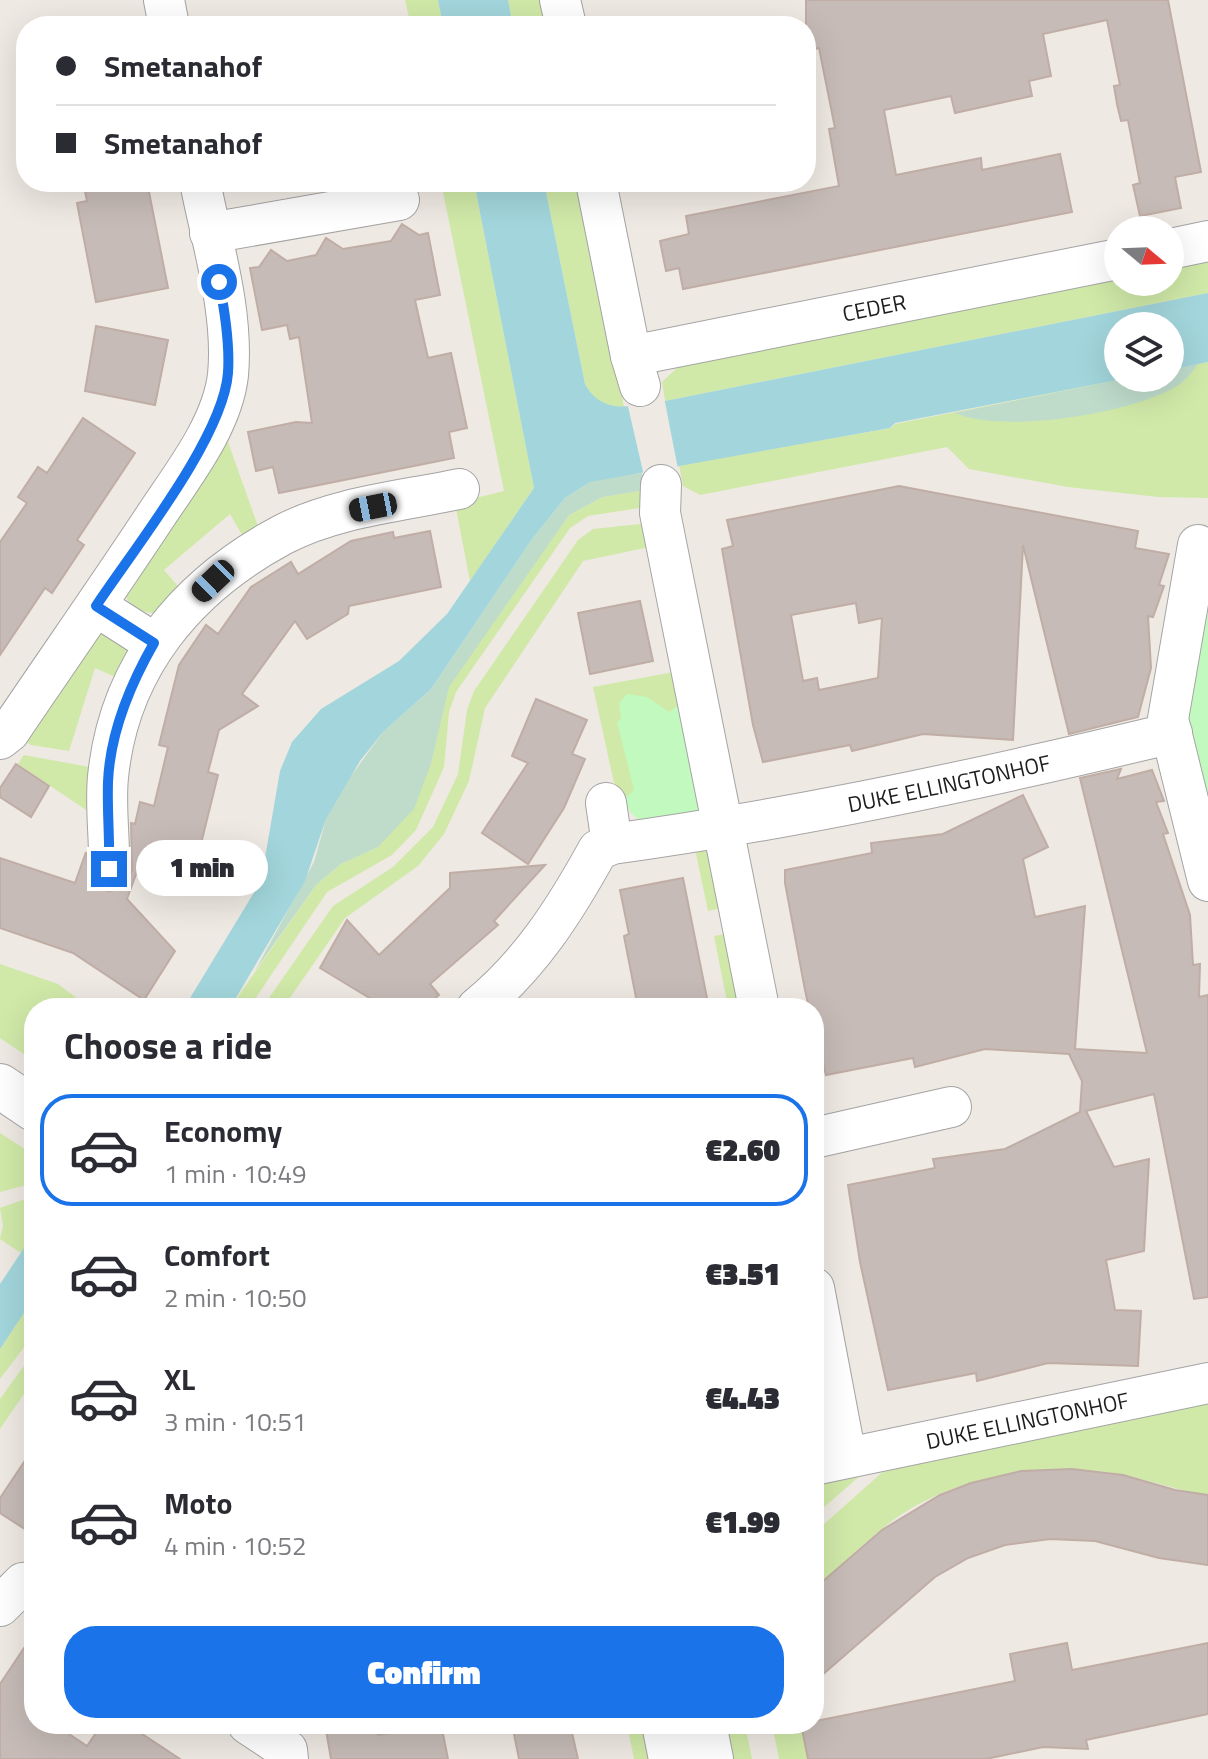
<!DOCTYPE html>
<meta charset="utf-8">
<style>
body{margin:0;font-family:"Titillium Web",sans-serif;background:#f7f7f7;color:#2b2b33;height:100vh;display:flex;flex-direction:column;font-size:30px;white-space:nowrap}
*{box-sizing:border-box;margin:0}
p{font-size:26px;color:#7c7c81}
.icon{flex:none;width:44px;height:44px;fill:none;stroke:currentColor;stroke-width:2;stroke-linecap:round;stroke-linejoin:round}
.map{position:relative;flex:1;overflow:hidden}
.drawer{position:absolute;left:24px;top:998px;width:800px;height:736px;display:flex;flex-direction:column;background:#fff;border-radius:32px;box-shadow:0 8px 32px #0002}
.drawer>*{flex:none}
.guide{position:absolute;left:16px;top:16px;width:800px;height:176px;border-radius:32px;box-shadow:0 8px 32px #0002;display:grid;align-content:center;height:176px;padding:0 40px;background:#fff}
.needle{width:52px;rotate:109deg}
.buttons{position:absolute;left:1104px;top:216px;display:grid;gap:16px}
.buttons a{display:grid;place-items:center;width:80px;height:80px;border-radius:50%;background:#fff;box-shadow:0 8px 32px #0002;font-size:40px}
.end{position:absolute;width:36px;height:36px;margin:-18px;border:10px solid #1a73e8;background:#fff;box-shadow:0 0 0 4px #fff}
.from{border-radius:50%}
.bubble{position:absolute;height:56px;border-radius:28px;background:#fff;box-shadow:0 8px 32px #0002;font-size:26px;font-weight:800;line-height:56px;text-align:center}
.car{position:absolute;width:24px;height:48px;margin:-24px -12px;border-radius:10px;box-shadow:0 0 6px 2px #0007;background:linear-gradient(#222 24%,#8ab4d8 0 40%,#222 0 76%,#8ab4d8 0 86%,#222 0)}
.guide b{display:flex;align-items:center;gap:28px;height:76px;font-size:30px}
.guide b+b{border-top:2px solid #e1e1e2}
.guide i{width:20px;height:20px;background:#2b2b33}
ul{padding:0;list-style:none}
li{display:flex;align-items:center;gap:24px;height:112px;margin:0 16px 12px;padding:0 24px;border:4px solid transparent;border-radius:32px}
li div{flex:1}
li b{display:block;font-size:30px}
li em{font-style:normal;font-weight:800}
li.selected{border-color:#1a73e8}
li>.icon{width:72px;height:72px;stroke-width:1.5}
h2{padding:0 40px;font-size:36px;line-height:96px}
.primary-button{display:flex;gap:16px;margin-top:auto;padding:16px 40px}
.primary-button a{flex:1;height:92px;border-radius:32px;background:#1a73e8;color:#fff;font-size:32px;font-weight:800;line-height:92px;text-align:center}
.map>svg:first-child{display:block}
.grass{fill:#d0e9a8}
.wetland{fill:#bfdccb}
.park{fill:#c1f9be}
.water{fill:#a2d6dc}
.pier{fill:#eee9e2}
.building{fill:#c6bbb6;stroke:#c0ada5;stroke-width:2;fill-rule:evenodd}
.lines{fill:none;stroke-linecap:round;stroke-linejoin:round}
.minor-casing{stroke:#a4a4a4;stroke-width:42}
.tertiary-casing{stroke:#a4a4a4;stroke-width:46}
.minor{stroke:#fff;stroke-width:40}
.tertiary{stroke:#fff;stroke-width:44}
.route{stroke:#1a73e8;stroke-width:10}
.labels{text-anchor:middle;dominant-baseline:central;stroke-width:8;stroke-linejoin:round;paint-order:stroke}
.street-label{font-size:22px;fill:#1d1d1d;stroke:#fff}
</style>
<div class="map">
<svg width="1208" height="1759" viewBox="0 0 1208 1759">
<rect width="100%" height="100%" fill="#eee9e2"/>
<g class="grass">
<polygon points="405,0 438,0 443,26 411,26"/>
<polygon points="508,0 544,0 549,26 513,26"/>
<polygon points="441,182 474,182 534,488 470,581 455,503 504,491"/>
<path d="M544 182H580L624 407C605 409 594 401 585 384Z"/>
<polygon points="1208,255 1208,293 665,401 662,382 678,367 1118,273 1118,282 1170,282 1170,263"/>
<polygon points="1208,362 1208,498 1158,497 1068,487 969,469 947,447 700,495 683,486 679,465 891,428 895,424 1128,378 1170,378 1170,370"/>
<path d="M223 428 260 532 245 540 230 514 164 570 182 591 155 613C142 613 127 605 124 592Z"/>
<polygon points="645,490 646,507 588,516 570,528 456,692 449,712 444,767 416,830 392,855 327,892 249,1008 230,1008 316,885 341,864 378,847 431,764 448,687 458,669 569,515 603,497"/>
<polygon points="650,523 654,546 583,561 485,708 469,781 444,834 418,866 345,918 283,1008 262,1008 333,906 393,867 433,827 458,774 467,710 474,691 578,540 593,529"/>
<polygon points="104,632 128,650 129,657 122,680 95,668 69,751 31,745 21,739 95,633"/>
<polygon points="679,671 684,701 631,813 614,783 593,687"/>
<polygon points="24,755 95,768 98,818 18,764"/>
<polygon points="712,841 726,907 708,911 694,844"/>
<polygon points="731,933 745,999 727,1002 714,936"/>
<polygon points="0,964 58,984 90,1008 34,1008 34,1061 0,1038"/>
<polygon points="0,1133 34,1155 34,1183 0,1192"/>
<polygon points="34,1196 34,1233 21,1253 0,1239 3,1226 0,1208"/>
<polygon points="34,1298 34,1334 0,1379 0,1349"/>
<polygon points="34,1352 34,1379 0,1429 0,1399"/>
<path d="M1208 1396V1495C1174 1490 1142 1477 1107 1472 1034 1463 953 1477 892 1521 865 1542 840 1566 814 1589V1533L895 1461Z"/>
<polygon points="870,1467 814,1516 814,1482"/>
<polygon points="627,1724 651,1724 658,1759 634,1759"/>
<polygon points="716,1724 745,1724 752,1759 723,1759"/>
<polygon points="772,1724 801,1724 808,1759 779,1759"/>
</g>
<g class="wetland">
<path d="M1198 364C1192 372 1185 381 1177 386 1131 414 1003 434 955 413L1128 378H1170V370Z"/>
<polygon points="642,473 645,490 603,497 569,515 449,687 431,764 414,809 378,847 341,864 316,885 255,971 314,862 326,819 341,790 383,732 431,689 532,539 565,498 590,482 609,476"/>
</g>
<g class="park">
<polygon points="1208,544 1208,829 1178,702"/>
<polygon points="627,694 647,697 669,712 684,701 708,815 641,821 631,813 624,799 634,790 617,722 621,719 619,703"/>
</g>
<g class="water">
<polygon points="438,0 508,0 513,26 443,26"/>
<path d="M474 182H544L585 384C603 417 634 405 665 401L1208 293V362L1170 370V326H1118V378H1128L895 423 890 428 590 482 565 498 532 539 431 689 383 732 360 761 326 819 305 881 230 1008H184L261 881 280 771 292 742 321 709 399 661 447 614 534 488Z"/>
<polygon points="34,1233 34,1298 0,1349 0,1284"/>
</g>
<polygon class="pier" points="664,397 678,469 644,476 627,402"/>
<g class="building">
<polygon points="806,0 1168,0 1201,172 1175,177 1181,208 1140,216 1133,185 1140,183 1128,120 1121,121 1117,104 1114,86 1120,85 1107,20 1043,34 1051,76 1029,81 1032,96 955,113 951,96 884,110 896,175 981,158 982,170 1060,154 1072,212 683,289 679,268 666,271 660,241 689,234 686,216 839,186 829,129 835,128 819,48 806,51"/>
<polygon points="83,182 147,182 168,288 96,302 77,203 87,201"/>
<polygon points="402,224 419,235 428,233 440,295 415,300 428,358 451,353 467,428 449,432 454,458 279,493 273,467 256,471 248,432 296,422 312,423 299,337 290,339 287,325 262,330 250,268 259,267 271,250 287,261 316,255 326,238 343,249 391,241"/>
<polygon points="96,326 168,340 155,405 85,391"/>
<polygon points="83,418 135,453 77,540 84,545 52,593 45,588 0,655 0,542 27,503 18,497 38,467 47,473"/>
<path d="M899 486 1138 531 1135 548 1169 554 1159 585 1164 586 1153 617 1148 616 1151 668 1138 717 1069 734 1023 545 1013 740 923 734 852 751 850 745 763 762 753 725 722 549 733 546 727 520ZM856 603 859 623 882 618 878 678 819 690 817 678 803 681 791 615Z"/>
<polygon points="430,531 441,587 349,606 348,614 307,639 295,621 242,694 258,706 219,730 208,772 218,775 195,868 143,855 127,899 175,951 144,1000 73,953 0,928 0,858 75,883 86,852 89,880 97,888 110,892 128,881 132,869 131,823 135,824 140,802 154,806 168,747 159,745 179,665 206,625 218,634 251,587 291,562 298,574 351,541 393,532 394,538"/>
<polygon points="640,601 653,661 590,674 578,613"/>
<polygon points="536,699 587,720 572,754 585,759 564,808 528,864 482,833 528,763 512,756"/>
<polygon points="16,764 49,786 31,817 0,797 0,788"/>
<polygon points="1121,769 1117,779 1152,770 1164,801 1156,802 1168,833 1163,834 1190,915 1193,965 1200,964 1199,997 1208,995 1208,1297 1194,1299 1154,1094 1086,1111 1114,1167 1149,1159 1144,1251 1106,1260 1115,1310 1141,1311 1138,1366 1048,1363 977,1381 976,1373 888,1390 860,1262 848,1185 935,1168 933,1159 1005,1149 1080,1112 1082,1081 1069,1054 985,1049 915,1067 913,1058 826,1075 814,1029 814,1008 809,1008 805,990 785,883 785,870 872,853 871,843 943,834 1023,795 1048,847 1023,859 1035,917 1085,906 1075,1049 1147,1053 1080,778"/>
<polygon points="545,865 494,921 498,925 430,984 439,995 424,1008 386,1008 320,968 347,920 379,955 450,888 450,873"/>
<polygon points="683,878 709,1008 638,1008 624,936 629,934 620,890"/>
<polygon points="34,1447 34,1535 0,1513 0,1498"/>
<polygon points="1072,1469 1123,1475 1175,1490 1208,1495 1208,1565 1159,1558 1095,1541 1050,1539 1005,1545 968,1558 935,1577 814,1682 814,1589 882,1530 940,1495 971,1483 1021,1471"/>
<polygon points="34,1633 34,1724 54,1724 87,1746 102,1724 127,1724 180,1759 0,1759 0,1684"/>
<polygon points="1067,1643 1072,1670 1208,1643 1208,1714 1086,1740 1088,1749 1043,1747 986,1759 808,1759 801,1724 1015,1681 1010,1654"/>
<polygon points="337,1724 376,1724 378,1735 441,1724 448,1759 331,1759 326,1730 337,1728"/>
<polygon points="512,1724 570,1724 578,1759 519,1759"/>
</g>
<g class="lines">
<defs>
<g id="minor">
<polyline points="164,0 169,26"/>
<polyline points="560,0 566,26"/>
<polyline points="596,182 631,356 640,386"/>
<polyline points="210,233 399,200"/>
<polyline points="1170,249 1208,241"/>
<path id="s1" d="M631 356 1118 259"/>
<polyline points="661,485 660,513 759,1008"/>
<polyline points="1198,545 1168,719 1208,881"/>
<polyline points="96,606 154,643"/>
<path d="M0 739 9 732C57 661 106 591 153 520 181 477 222 427 228 375 234 312 212 243 200 182"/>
<polyline points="606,803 612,844"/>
<path d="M109 869C110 838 105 807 108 777 119 666 187 586 282 535 335 507 402 501 459 489"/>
<path id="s2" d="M477 1008C530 965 565 910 598 850L612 844C801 818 987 778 1172 733"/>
<polyline points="814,1138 951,1107"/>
<polyline points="814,1288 846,1457"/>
<path id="s3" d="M814 1465 1208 1383"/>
<polyline points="0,1606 23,1583 34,1582"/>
<polyline points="248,1724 287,1750 288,1759"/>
</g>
<g id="tertiary">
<polyline points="0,1086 34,1109"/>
<polyline points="664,1724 671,1759"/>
<polyline points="704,1724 711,1759"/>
</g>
</defs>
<use href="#minor" class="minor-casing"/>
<use href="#tertiary" class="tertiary-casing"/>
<use href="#minor" class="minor"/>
<use href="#tertiary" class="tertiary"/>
</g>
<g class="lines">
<path class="route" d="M109 869C110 840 107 811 108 782 110 734 130 685 154 643L96 606C133 550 223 438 228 373 230 343 225 312 219 282"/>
</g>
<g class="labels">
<g class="street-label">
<text stroke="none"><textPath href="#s1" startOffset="248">CEDER</textPath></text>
<text stroke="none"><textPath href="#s2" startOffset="558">DUKE ELLINGTONHOF</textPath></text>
<text stroke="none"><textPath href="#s3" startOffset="218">DUKE ELLINGTONHOF</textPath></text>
</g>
</g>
</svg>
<div class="buttons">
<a><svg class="needle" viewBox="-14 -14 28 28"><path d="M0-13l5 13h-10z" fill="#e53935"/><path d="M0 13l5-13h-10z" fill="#7c7c81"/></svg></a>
<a><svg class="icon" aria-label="layers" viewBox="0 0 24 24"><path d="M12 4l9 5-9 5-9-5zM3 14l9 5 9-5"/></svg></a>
</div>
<i class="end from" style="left:219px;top:282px"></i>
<i class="end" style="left:109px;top:869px"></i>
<div class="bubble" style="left:136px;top:840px;width:132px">1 min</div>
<i class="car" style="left:373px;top:507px;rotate:259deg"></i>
<i class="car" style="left:213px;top:581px;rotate:226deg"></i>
<div class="guide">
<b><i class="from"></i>Smetanahof</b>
<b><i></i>Smetanahof</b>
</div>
<section class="drawer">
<h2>Choose a ride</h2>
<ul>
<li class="selected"><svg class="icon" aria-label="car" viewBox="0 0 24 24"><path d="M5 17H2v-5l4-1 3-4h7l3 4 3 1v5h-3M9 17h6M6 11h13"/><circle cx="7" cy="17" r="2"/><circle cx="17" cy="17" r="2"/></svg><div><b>Economy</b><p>1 min · 10:49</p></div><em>€2.60</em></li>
<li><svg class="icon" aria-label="car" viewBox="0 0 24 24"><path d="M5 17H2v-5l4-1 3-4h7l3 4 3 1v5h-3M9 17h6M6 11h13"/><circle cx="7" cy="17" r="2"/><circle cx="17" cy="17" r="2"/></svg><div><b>Comfort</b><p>2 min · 10:50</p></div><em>€3.51</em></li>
<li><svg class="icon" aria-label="car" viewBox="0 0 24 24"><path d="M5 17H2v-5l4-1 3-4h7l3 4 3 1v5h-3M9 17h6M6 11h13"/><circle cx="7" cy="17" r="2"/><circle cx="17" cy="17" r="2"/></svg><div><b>XL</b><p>3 min · 10:51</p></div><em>€4.43</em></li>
<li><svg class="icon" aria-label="car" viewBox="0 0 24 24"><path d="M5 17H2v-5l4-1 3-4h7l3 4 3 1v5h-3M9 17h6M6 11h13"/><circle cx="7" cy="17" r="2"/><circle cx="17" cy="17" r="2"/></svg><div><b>Moto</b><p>4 min · 10:52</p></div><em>€1.99</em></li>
</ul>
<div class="primary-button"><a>Confirm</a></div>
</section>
</div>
